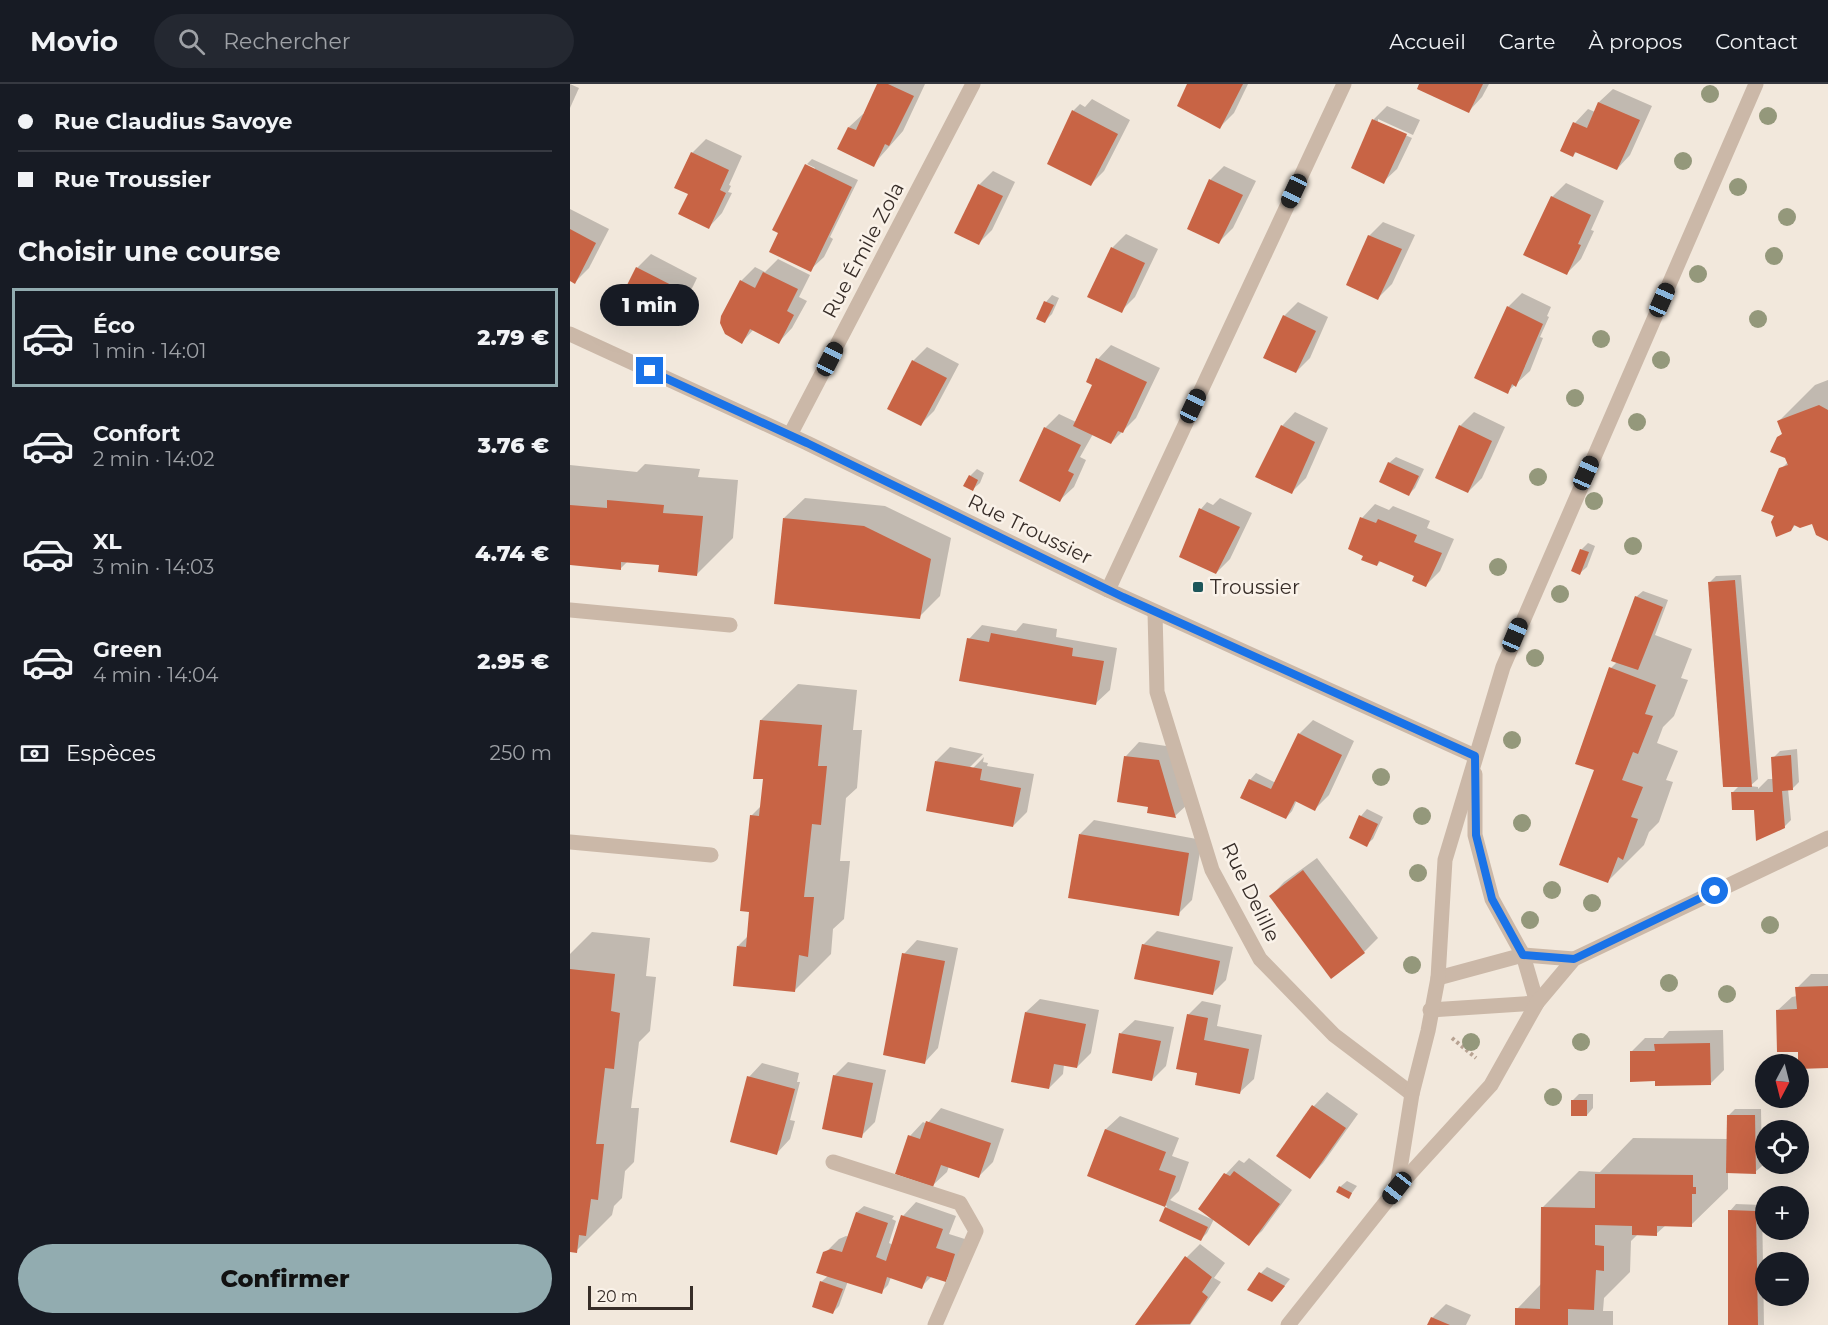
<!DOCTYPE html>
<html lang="fr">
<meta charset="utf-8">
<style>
body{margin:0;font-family:Montserrat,sans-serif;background:#242831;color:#f1f3f6;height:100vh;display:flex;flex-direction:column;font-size:22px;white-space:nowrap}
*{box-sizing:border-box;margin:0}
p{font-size:20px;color:#9ea1a6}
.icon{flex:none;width:33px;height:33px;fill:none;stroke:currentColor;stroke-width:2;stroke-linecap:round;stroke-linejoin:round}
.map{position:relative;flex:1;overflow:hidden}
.details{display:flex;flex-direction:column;background:#171b24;width:570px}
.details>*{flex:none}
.banner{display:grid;align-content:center;height:132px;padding:0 18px;background:#171b24}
.needle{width:39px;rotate:187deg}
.controls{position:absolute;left:1185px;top:970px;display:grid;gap:12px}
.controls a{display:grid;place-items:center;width:54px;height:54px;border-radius:50%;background:#171b24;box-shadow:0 6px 24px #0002;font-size:30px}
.scale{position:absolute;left:18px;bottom:15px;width:105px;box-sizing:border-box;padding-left:6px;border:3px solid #372d28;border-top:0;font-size:16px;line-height:21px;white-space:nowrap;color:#372d28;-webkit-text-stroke:4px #faf2e9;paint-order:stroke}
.end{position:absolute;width:27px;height:27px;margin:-14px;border:8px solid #1a73e8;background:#fff;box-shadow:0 0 0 3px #fff}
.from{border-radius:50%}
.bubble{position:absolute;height:42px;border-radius:21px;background:#171b24;box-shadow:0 6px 24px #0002;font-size:20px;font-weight:800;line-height:42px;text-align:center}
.car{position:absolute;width:18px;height:36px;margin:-18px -9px;border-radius:8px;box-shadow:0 0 4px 2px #0007;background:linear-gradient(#222 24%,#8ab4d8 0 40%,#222 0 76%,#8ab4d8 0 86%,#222 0)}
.banner b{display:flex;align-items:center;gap:21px;height:57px;font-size:22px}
.banner b+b{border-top:2px solid #363941}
.banner i{width:15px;height:15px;background:#f1f3f6}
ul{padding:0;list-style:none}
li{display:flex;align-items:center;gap:18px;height:99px;margin:0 12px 9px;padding:0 6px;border:3px solid transparent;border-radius:0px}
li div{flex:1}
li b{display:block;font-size:22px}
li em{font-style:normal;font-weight:800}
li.selected{border-color:#92acb0}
li>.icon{width:54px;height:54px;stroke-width:1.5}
h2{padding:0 18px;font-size:27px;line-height:72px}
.pay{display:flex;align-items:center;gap:15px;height:66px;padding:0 18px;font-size:22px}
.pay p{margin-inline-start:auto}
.action{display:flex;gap:12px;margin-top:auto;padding:12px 18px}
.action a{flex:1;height:69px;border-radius:36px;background:#92acb0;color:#111;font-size:24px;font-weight:800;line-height:69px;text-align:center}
header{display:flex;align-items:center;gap:36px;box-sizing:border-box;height:84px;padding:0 30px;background:#171b24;border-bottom:2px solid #363941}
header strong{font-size:28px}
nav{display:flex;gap:33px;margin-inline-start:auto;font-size:21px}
.search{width:420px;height:54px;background:#242831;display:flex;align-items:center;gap:15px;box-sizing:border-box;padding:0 21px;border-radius:33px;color:#9ea1a6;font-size:22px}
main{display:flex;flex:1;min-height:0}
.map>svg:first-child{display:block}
.shadow{fill:#0003}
.building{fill:#c86445}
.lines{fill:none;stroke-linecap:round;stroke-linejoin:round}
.path{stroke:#b7a292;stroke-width:4;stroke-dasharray:3 3;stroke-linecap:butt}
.minor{stroke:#cbb8a8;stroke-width:15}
.tree{fill:#94987b}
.route{stroke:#1a73e8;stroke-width:8}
.poi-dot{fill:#1d565a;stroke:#faf2e9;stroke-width:2}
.labels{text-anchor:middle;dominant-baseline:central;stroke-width:5;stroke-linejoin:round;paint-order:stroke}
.street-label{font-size:20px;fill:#372d28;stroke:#faf2e9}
.poi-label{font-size:20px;fill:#372d28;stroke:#faf2e9;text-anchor:start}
</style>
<header>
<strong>Movio</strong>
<div class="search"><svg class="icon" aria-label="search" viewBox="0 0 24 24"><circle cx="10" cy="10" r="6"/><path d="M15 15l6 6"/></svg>Rechercher</div>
<nav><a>Accueil</a><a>Carte</a><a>À propos</a><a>Contact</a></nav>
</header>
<main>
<section class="details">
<div class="banner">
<b><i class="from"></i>Rue Claudius Savoye</b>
<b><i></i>Rue Troussier</b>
</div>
<h2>Choisir une course</h2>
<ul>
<li class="selected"><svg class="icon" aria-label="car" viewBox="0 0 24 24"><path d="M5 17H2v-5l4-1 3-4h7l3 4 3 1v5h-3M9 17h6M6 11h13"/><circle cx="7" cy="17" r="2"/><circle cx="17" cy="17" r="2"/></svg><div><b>Éco</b><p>1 min · 14:01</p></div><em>2.79 €</em></li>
<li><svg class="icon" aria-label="car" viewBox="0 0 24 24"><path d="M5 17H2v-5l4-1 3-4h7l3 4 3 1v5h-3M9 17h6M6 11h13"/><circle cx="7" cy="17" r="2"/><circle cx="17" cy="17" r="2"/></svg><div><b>Confort</b><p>2 min · 14:02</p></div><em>3.76 €</em></li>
<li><svg class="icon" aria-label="car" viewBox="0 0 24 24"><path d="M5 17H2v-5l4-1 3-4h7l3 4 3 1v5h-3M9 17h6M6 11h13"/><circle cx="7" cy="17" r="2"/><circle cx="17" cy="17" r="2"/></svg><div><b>XL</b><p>3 min · 14:03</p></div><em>4.74 €</em></li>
<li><svg class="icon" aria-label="car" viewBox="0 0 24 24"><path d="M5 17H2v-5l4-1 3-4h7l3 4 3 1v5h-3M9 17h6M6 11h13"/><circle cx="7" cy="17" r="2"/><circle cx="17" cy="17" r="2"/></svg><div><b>Green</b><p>4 min · 14:04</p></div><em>2.95 €</em></li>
</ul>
<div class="pay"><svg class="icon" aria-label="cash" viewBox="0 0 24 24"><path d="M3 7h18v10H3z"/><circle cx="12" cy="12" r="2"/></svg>Espèces<p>250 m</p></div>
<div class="action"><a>Confirmer</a></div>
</section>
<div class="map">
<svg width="1258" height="1241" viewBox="0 0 1258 1241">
<rect width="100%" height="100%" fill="#f2e8dc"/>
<g class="shadow">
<polygon points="0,0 9,4 0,24"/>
<polygon points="309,0 355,0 333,47 303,81 279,43 293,30 295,30"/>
<polygon points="619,0 678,0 664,29 650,43"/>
<polygon points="851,0 919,0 912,13 899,27"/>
<polygon points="1043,5 1082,22 1060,71 1047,85 1007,67 1003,72 1005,39 1018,25 1025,28 1029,18"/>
<polygon points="522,15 560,36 534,87 520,101 503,27 510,20 515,23"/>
<polygon points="817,22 850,36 843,51 808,35 808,39 842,54 827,85 813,98 783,84 804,35"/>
<polygon points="136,55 172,72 159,101 161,102 158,108 162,109 152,129 139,143 120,109 122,69"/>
<polygon points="242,75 288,96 260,153 263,155 254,173 240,186 210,148 236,81 244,86 245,84 237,80"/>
<polygon points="654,82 686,97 663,144 649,158 619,144 641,95"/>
<polygon points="423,87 445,98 422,146 409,159 409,101"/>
<polygon points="996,99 1034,117 1021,146 1024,147 1011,175 997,189 982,113"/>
<polygon points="0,125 39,145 19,184 5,198 0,195"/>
<polygon points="813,138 845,151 822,200 808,214 799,152"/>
<polygon points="556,150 588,165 565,213 551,227 519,212 543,163"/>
<polygon points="81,170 127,194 111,227 98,241 67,184"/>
<polygon points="208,175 240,191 229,213 237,217 222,244 209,258 184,245 172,258 171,197 185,183 195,188"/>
<polygon points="952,209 981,223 977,232 979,233 970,253 973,254 960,287 937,308 938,223"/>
<polygon points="482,211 489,214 482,230 475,237 476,218"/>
<polygon points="728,218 758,233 740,274 726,288 714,232"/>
<polygon points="541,261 590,284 566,334 541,359 523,350 510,373 516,376 504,403 490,416 451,397 475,344 489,330 506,338 524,300 518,297 528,275"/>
<polygon points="357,263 389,280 364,327 351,340 343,277"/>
<polygon points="1258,296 1258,455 1247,450 1242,438 1226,440 1221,446 1206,431 1211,385 1218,378 1208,354 1213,349 1209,337 1245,301"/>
<polygon points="725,328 758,344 736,394 722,408 712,342"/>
<polygon points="904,328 935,343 912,394 898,408 890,342"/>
<polygon points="826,373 854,385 845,404 839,410 819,379"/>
<polygon points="75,380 130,385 128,393 168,396 163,454 127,490 91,479 58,477 51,484 0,480 0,381 67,388"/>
<polygon points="407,385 414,389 410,399 403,405 400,392"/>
<polygon points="235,414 315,422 381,454 370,512 349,533 214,434"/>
<polygon points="650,414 682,429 660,475 646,489 631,425 637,418 643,421"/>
<polygon points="805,420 819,426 823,422 860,437 857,444 884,455 870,487 856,501 846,491 811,477 807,481 794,471 792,434"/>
<polygon points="1018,459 1025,462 1017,483 1010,489 1011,466"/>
<polygon points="1171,491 1188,695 1180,702 1188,703 1188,705 1198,695 1204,695 1203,674 1210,667 1227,665 1229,698 1222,705 1218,705 1221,736 1214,743 1162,709 1170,701 1140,498 1146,492"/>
<polygon points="1073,507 1098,516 1085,551 1122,565 1111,594 1118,596 1104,632 1093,643 1087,659 1108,667 1096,696 1103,698 1089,738 1079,748 1074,761 1038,797 1026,685 1041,584 1048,577 1066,513"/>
<polygon points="453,539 487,545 486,553 547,564 540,606 526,619 399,555 412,541 446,547"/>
<polygon points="228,600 287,606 283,646 292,646 287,704 276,714 270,777 280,777 274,835 263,845 261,870 225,906 168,862 178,852 181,827 181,732 191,722 195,694 191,636"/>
<polygon points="743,636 784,657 759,711 745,725 727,716 722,727 716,734 680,696 686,689 706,699 729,650"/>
<polygon points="569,658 603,663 619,719 605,732 580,722 556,672"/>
<polygon points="380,663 413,670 395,688 397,690 414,673 413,678 418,679 417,682 464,690 457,728 443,742 366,677"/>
<polygon points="797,725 813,733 803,755 796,761 791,732"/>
<polygon points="524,736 632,756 622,816 608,830 510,750"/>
<polygon points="747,774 808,854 794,868 761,893 701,812 714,798"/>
<polygon points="587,847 663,863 656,896 642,910 573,861"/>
<polygon points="22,848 80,854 76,892 86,893 80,947 69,958 61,1024 69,1024 64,1078 55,1087 52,1114 44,1122 42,1131 6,1167 0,1167 0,870"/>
<polygon points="347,856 388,864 368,964 355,978 334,870"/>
<polygon points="1241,890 1258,890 1258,983 1229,983 1230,966 1208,926 1222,913 1227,912 1227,904"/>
<polygon points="470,915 529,926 521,969 507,983 494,980 493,990 479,1004 456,928"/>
<polygon points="632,917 651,921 647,942 692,951 684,995 670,1008 629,988 618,931"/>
<polygon points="565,936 604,943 596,982 582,996 551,949"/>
<polygon points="1153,946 1154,986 1140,1000 1086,996 1061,968 1075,954 1093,954 1099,947"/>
<polygon points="278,978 316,986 305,1038 291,1052 264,992"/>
<polygon points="192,979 229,989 227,998 230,998 220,1036 225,1037 220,1055 207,1069 179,993"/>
<polygon points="757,1008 788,1030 753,1079 740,1093 708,1071 744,1022"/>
<polygon points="1009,1010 1023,1010 1023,1024 1017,1031 1002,1017"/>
<polygon points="371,1024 434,1045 423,1078 409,1092 379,1082 377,1088 363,1101 340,1052 353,1038 357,1040"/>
<polygon points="1165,1025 1191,1025 1192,1082 1185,1088 1158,1088 1158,1105 1121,1141 1096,1141 1086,1150 1068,1150 1061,1157 1060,1188 1034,1214 1033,1227 1043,1227 1043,1241 947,1241 947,1225 971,1200 972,1124 1009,1087 1030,1088 1063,1054 1158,1055 1158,1032"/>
<polygon points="550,1032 609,1054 602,1072 619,1078 609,1107 600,1116 641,1135 630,1125 656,1090 669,1076 674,1079 679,1074 722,1106 692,1147 678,1160 644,1135 637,1149 631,1155 591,1136 597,1122 519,1092 536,1045"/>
<polygon points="777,1097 787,1102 779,1113 770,1103"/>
<polygon points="346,1118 386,1132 379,1150 398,1156 389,1182 375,1196 362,1192 351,1203 321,1193 318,1201 311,1208 278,1197 269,1222 263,1228 251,1198 259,1191 255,1169 269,1155 276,1152 279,1153 287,1128 294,1122 324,1132 322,1135 326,1137 319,1159 323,1161 333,1132"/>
<polygon points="1166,1120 1192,1121 1194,1241 1160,1241 1160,1127"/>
<polygon points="630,1160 655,1179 644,1194 651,1198 620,1241 567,1241 617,1173"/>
<polygon points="697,1183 720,1195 709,1209 691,1189"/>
<polygon points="876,1220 901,1231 896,1241 859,1241 862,1234"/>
</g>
<g class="building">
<polygon points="307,0 318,0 344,12 319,62 315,60 304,83 267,65 278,43 286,46"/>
<polygon points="617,0 673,0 650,45 607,22"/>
<polygon points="849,0 913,0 899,29 847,5"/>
<polygon points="1028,18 1070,36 1047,86 1005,68 1003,73 990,67 1003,38 1017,44"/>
<polygon points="502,26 548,50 521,102 477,80"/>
<polygon points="802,35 837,50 814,100 781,84"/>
<polygon points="121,68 159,86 150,106 156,109 139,145 108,130 118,110 104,104"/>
<polygon points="235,80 282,103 241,188 199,168 208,149 202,146"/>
<polygon points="639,95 673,111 649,160 617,145"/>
<polygon points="408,100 433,112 409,161 384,149"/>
<polygon points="981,112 1021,131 1008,160 1011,161 997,191 953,171"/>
<polygon points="0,145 26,159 5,200 0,197"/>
<polygon points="798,151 832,165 808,216 776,201"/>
<polygon points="541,163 575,179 552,229 517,213"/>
<polygon points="66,183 115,208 98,242 49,217"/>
<polygon points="193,188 228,205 217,227 224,231 209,260 180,245 172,260 155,250 150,239 151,232 170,196 185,204"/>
<polygon points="474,217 484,221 475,239 466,235"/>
<polygon points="937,222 973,240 946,303 942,300 938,310 904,294"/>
<polygon points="713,231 746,247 726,289 693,274"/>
<polygon points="526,274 577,298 553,349 548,347 541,360 503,342 522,301 516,298"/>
<polygon points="342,276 377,294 351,342 317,325"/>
<polygon points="1249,321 1258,326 1258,457 1246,451 1242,440 1230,444 1224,441 1221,447 1206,453 1201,438 1204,432 1191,427 1209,384 1218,381 1215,374 1200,368 1207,353 1212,350 1207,337"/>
<polygon points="711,341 745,358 722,410 685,393"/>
<polygon points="889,341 922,357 898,409 865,394"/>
<polygon points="474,343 511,361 498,387 504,390 490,418 449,397"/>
<polygon points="818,378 849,392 839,412 809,398"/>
<polygon points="399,391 408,396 403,407 393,402"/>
<polygon points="37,416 94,421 93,429 133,432 127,492 88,488 89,481 51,478 51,486 0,481 0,421 37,424"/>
<polygon points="629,424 670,443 646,490 609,473"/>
<polygon points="790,433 806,439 808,435 847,451 844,458 872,469 856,503 842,497 844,492 809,477 807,482 791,476 793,472 778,465"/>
<polygon points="213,434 294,442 361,475 350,535 204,520"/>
<polygon points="1010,465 1019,468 1010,491 1001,487"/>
<polygon points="1165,496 1182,703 1153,703 1138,498"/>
<polygon points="1065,512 1093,523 1068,586 1041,577"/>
<polygon points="421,549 503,564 502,572 534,577 526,621 389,597 397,554 419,558"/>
<polygon points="1039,583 1086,601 1075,630 1083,632 1068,670 1063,668 1052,696 1073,703 1061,733 1068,735 1053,776 1048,773 1038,799 989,781 1024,686 1005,680"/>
<polygon points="190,636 252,641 248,682 257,682 251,741 242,740 234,813 244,813 238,873 229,871 225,908 163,902 167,862 176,863 179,828 170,827 180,731 189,732 193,695 183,695"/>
<polygon points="728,649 772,671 745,727 725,717 716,735 670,714 679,695 701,705"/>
<polygon points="1221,671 1223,706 1212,707 1215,744 1186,757 1184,726 1162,726 1161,708 1203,708 1201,673"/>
<polygon points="554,672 589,676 606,734 577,729 578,723 547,718"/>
<polygon points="365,677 412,685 410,696 451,704 443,743 356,727"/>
<polygon points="789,731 808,740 797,763 779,754"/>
<polygon points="509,750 619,769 609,832 498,814"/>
<polygon points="733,786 795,869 761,895 699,812"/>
<polygon points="572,860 650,877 643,911 564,895"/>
<polygon points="332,869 375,877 355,980 313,971"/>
<polygon points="0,885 45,890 41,927 50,929 44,985 35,984 26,1060 34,1060 28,1116 21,1115 16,1152 9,1151 7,1169 0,1168"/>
<polygon points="1258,902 1258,984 1228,985 1228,968 1207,968 1206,926 1227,925 1225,903"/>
<polygon points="455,928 516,940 507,984 484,980 479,1005 441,998"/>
<polygon points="617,930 638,934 634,956 679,965 670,1010 625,1001 627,989 606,985"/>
<polygon points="549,949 591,957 582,997 542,989"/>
<polygon points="1140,959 1141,1001 1085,1002 1085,997 1060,998 1060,967 1085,967 1084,960"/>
<polygon points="263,991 303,999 292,1054 252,1045"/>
<polygon points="177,992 225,1005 207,1071 160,1058"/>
<rect x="1001" y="1016" width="16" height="16"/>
<polygon points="742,1021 776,1044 740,1095 706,1072"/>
<polygon points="1157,1031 1185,1031 1186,1090 1156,1089"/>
<polygon points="356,1037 421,1059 409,1094 371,1081 363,1103 325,1090 338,1051 350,1055"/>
<polygon points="535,1045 596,1068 589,1086 606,1092 595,1123 517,1092"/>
<polygon points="664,1087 710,1120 679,1162 628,1125 654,1089 660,1092"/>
<polygon points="1025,1090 1123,1091 1123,1103 1126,1103 1126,1110 1122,1110 1122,1143 1087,1142 1087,1152 1062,1151 1062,1142 1025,1141 1025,1161 1034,1162 1034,1187 1026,1186 1024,1226 998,1225 998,1241 945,1241 945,1224 970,1225 971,1123 1025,1124"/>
<polygon points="769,1102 782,1109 779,1115 766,1108"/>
<polygon points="595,1123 638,1143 631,1157 589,1137"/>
<polygon points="1158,1126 1186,1127 1188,1241 1158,1241"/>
<polygon points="286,1128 318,1139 306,1173 316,1177 331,1131 373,1145 366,1164 385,1170 376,1198 357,1192 352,1205 317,1193 312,1210 246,1189 253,1168 261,1165 272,1168"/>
<polygon points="615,1172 642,1193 632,1208 638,1213 620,1240 565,1241"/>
<polygon points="689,1188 715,1202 702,1218 677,1206"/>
<polygon points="250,1197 273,1205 263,1230 242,1223"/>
<polygon points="861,1233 880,1241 857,1241"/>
</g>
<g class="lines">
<polyline class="path" points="882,954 906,974"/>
<g class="minor">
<polyline points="0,250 237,359 538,506 905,672"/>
<polyline points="220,351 403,0"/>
<polyline points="538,506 774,0"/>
<polyline points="0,526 160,541"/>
<polyline points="585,528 587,608 642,786 690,875 764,951 842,1010"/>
<polyline points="905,690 905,751 922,815 953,871 967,919"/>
<polyline points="0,758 141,771"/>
<polyline points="868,894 953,871 1004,875"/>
<polyline points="860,926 967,919"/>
<polyline points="263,1078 390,1119 406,1147 365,1241"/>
<polyline points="827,1104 842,1010 858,947 868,894 875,776 933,583 1186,0"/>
<polyline points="718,1241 827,1104 921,1001 967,919 1004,875 1258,754"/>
</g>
</g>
<g class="tree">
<circle cx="1140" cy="10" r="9"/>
<circle cx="1198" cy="32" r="9"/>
<circle cx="1113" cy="77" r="9"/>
<circle cx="1168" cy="103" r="9"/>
<circle cx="1217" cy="133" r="9"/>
<circle cx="1204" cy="172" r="9"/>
<circle cx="1128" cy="190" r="9"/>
<circle cx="1188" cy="235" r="9"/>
<circle cx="1031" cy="255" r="9"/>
<circle cx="1091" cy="276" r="9"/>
<circle cx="1005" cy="314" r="9"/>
<circle cx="1067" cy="338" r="9"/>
<circle cx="968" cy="393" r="9"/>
<circle cx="1024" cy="417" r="9"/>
<circle cx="1063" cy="462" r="9"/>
<circle cx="928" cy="483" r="9"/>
<circle cx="990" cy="510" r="9"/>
<circle cx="965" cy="574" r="9"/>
<circle cx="942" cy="656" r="9"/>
<circle cx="811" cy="693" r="9"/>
<circle cx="852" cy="732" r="9"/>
<circle cx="952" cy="739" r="9"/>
<circle cx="848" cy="789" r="9"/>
<circle cx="982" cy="806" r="9"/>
<circle cx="1022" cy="819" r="9"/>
<circle cx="960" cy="836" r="9"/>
<circle cx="1200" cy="841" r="9"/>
<circle cx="842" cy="881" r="9"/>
<circle cx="1099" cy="899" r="9"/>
<circle cx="1157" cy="910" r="9"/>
<circle cx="901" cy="958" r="9"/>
<circle cx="1011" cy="958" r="9"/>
<circle cx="983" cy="1013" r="9"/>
</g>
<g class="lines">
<polyline class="route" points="80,287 237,359 553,513 905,672 906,751 922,815 953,871 1004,875 1145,807"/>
</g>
<rect class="poi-dot" x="622" y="497" width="12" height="12" rx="3"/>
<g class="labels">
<g class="street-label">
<text transform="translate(293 166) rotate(-62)">Rue Émile Zola</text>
<text transform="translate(460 445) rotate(26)">Rue Troussier</text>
<text transform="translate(681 808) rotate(64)">Rue Delille</text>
</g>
<g class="poi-label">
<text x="640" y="503">Troussier</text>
</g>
</g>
</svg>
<div class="controls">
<a><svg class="needle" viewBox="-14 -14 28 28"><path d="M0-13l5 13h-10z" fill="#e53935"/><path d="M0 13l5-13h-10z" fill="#9ea1a6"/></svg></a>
<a><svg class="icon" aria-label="locate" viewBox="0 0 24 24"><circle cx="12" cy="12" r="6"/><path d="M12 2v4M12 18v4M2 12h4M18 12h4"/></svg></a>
<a>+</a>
<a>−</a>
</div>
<div class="scale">20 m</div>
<i class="end from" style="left:1145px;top:807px"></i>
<i class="end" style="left:80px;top:287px"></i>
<div class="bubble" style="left:30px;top:200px;width:99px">1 min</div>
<i class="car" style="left:724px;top:107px;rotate:205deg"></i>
<i class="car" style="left:1092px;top:216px;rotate:24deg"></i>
<i class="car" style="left:260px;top:275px;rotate:27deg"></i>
<i class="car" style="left:623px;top:322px;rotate:25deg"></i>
<i class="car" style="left:1016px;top:389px;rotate:24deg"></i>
<i class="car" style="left:945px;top:551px;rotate:23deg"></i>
<i class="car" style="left:827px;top:1104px;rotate:218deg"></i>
</div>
</main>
